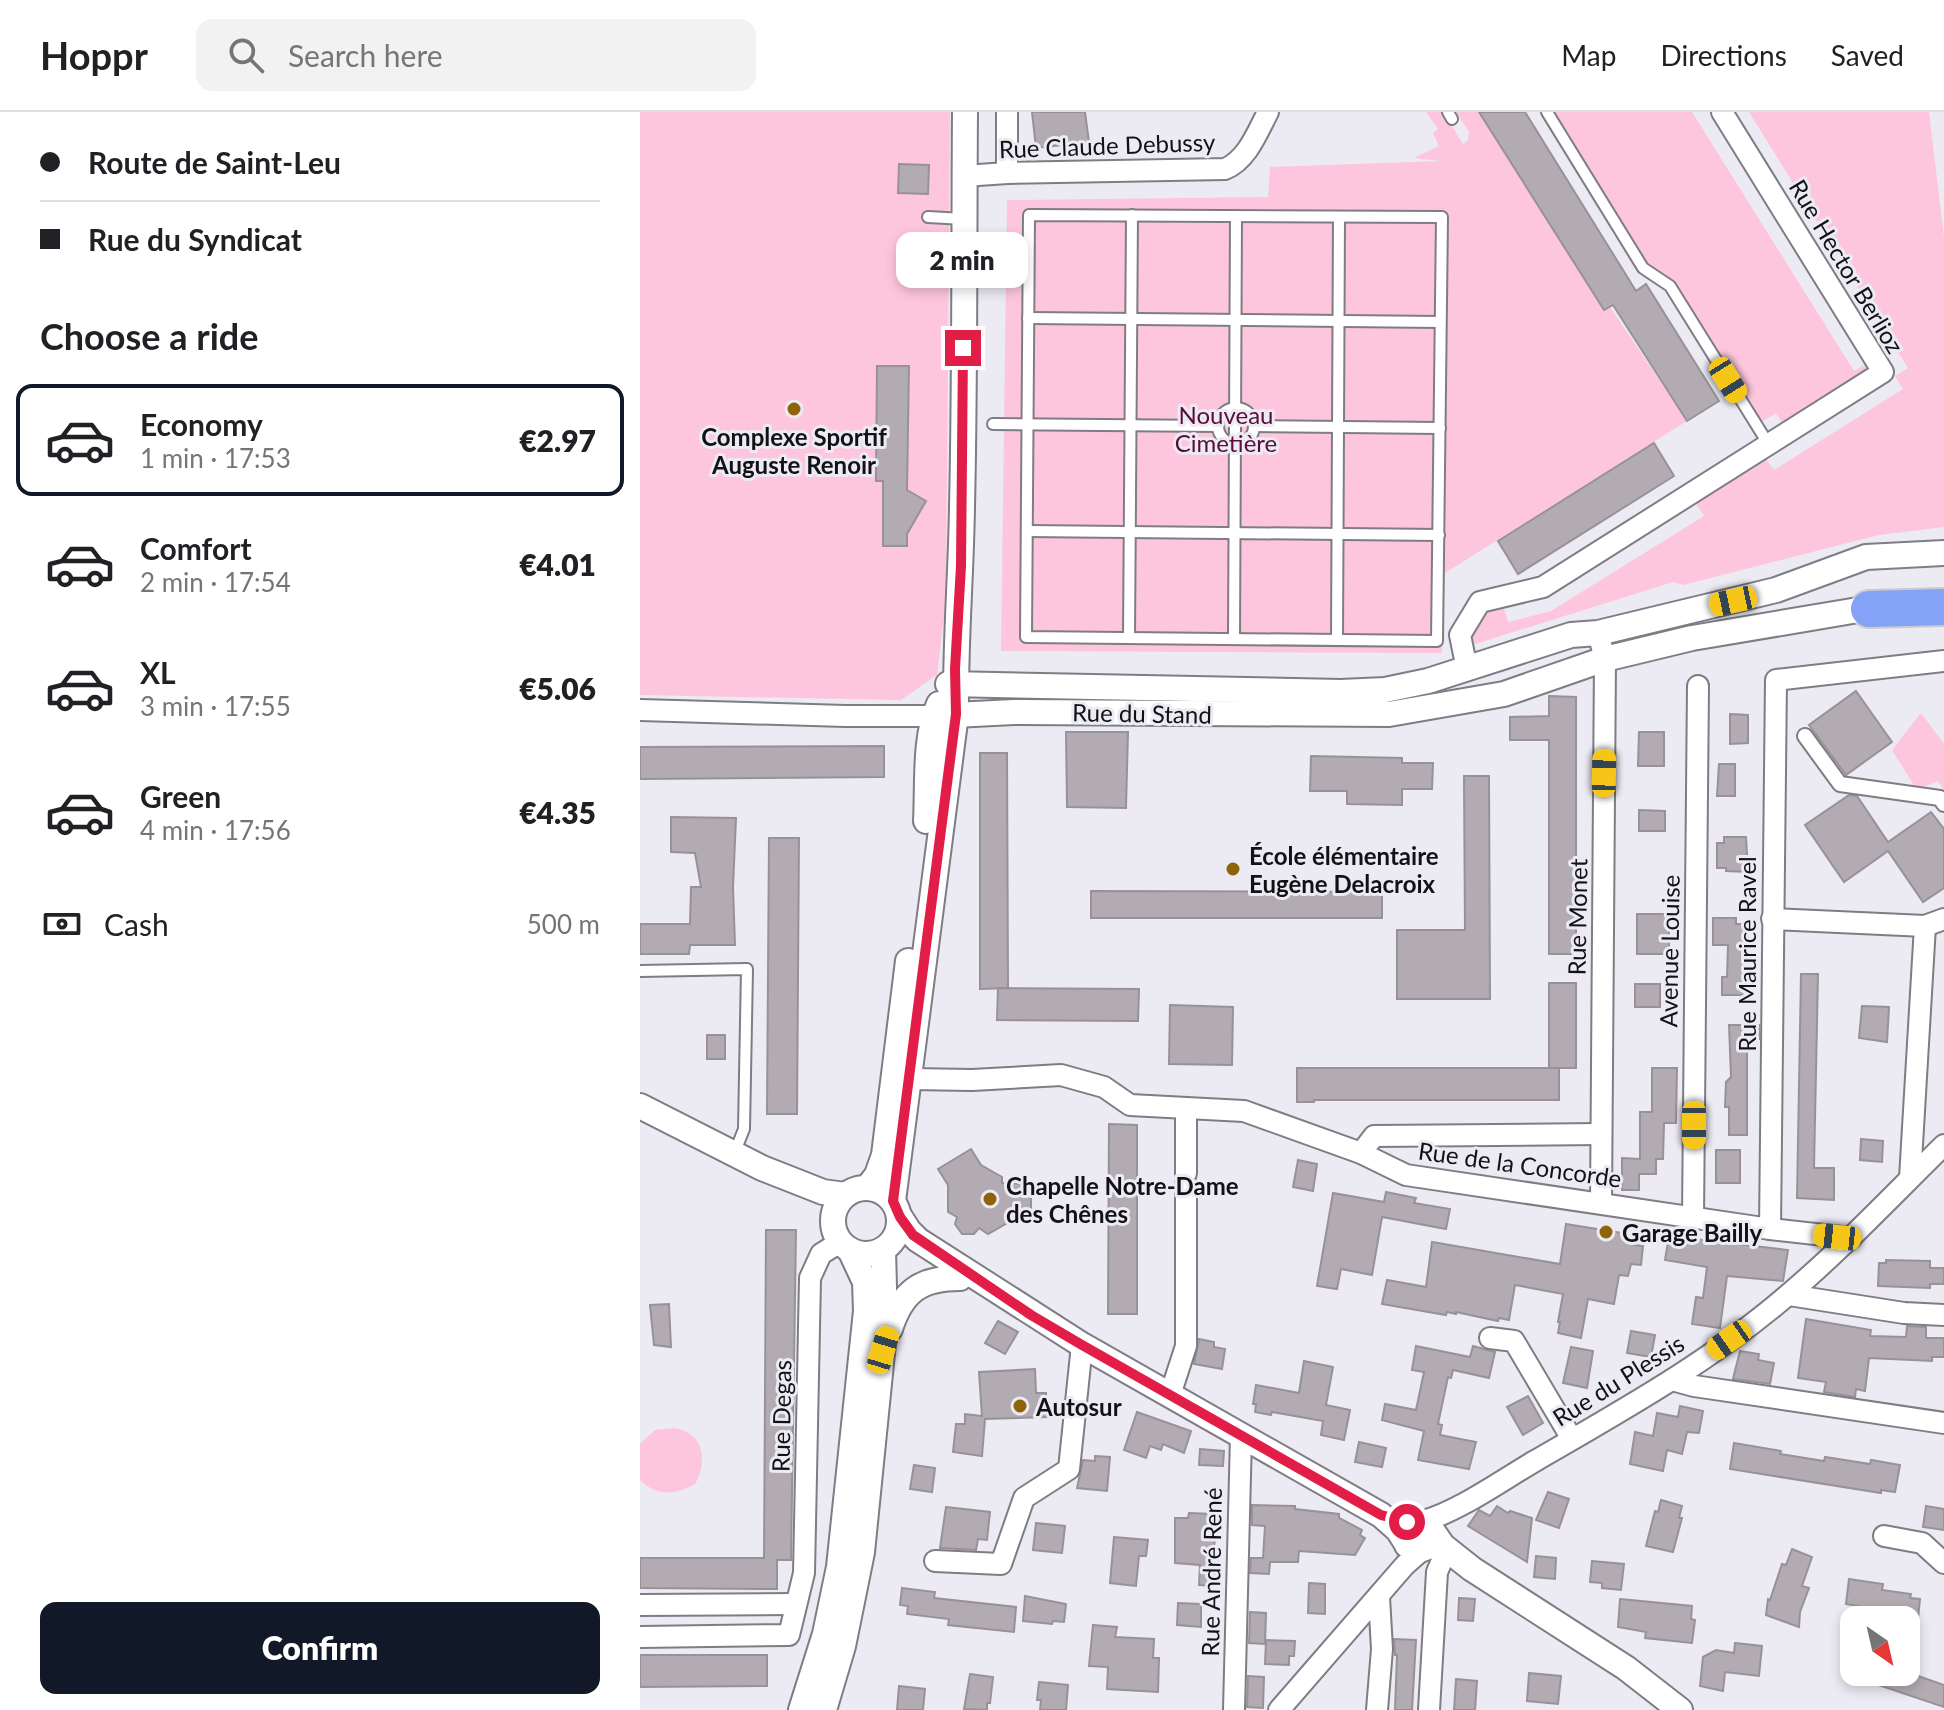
<!DOCTYPE html>
<meta charset="utf-8">
<style>
body{margin:0;font-family:Lato,sans-serif;background:#f2f2f2;color:#202124;height:100vh;display:flex;flex-direction:column;font-size:30px;white-space:nowrap}
*{box-sizing:border-box;margin:0}
p{font-size:26px;color:#757577}
.icon{flex:none;width:44px;height:44px;fill:none;stroke:currentColor;stroke-width:2;stroke-linecap:round;stroke-linejoin:round}
.map{position:relative;flex:1;overflow:hidden}
.details{display:flex;flex-direction:column;background:#fff;width:640px}
.details>*{flex:none}
.hud{display:grid;align-content:center;height:176px;padding:0 40px;background:#fff}
.needle{width:52px;rotate:146deg}
.tools{position:absolute;left:1200px;top:1494px;display:grid;gap:16px}
.tools a{display:grid;place-items:center;width:80px;height:80px;border-radius:16px;background:#fff;box-shadow:0 4px 12px #0003;font-size:40px}
.end{position:absolute;width:36px;height:36px;margin:-18px;border:10px solid #e11d48;background:#fff;box-shadow:0 0 0 4px #fff}
.from{border-radius:50%}
.bubble{position:absolute;height:56px;border-radius:16px;background:#fff;box-shadow:0 4px 12px #0003;font-size:26px;font-weight:800;line-height:56px;text-align:center}
.car{position:absolute;width:24px;height:48px;margin:-24px -12px;border-radius:10px;box-shadow:0 0 6px 2px #0007;background:linear-gradient(#f5c518 24%,#345 0 40%,#f5c518 0 76%,#345 0 86%,#f5c518 0)}
.hud b{display:flex;align-items:center;gap:28px;height:76px;font-size:30px}
.hud b+b{border-top:2px solid #e0e0e0}
.hud i{width:20px;height:20px;background:#202124}
ul{padding:0;list-style:none}
li{display:flex;align-items:center;gap:24px;height:112px;margin:0 16px 12px;padding:0 24px;border:4px solid transparent;border-radius:16px}
li div{flex:1}
li b{display:block;font-size:30px}
li em{font-style:normal;font-weight:800}
li.selected{border-color:#111827}
li>.icon{width:72px;height:72px;stroke-width:1.5}
h2{padding:0 40px;font-size:36px;line-height:96px}
.pay{display:flex;align-items:center;gap:20px;height:88px;padding:0 40px;font-size:30px}
.pay p{margin-inline-start:auto}
.action{display:flex;gap:16px;margin-top:auto;padding:16px 40px}
.action a{flex:1;height:92px;border-radius:16px;background:#111827;color:#fff;font-size:32px;font-weight:800;line-height:92px;text-align:center}
header{display:flex;align-items:center;gap:48px;box-sizing:border-box;height:112px;padding:0 40px;background:#fff;border-bottom:2px solid #e0e0e0}
header strong{font-size:38px}
nav{display:flex;gap:44px;margin-inline-start:auto;font-size:28px}
.search{width:560px;height:72px;background:#f2f2f2;display:flex;align-items:center;gap:20px;box-sizing:border-box;padding:0 28px;border-radius:16px;color:#757577;font-size:30px}
main{display:flex;flex:1;min-height:0}
.map>svg:first-child{display:block}
.green{fill:#fec6dc}
.building{fill:#b2acb2;stroke:#989198;stroke-width:2}
.lines{fill:none;stroke-linecap:round;stroke-linejoin:round}
.service-casing{stroke:#7e7c84;stroke-width:14}
.pedestrian-casing{stroke:#7e7c84;stroke-width:18}
.minor-casing{stroke:#7e7c84;stroke-width:24}
.tertiary-casing{stroke:#7e7c84;stroke-width:28}
.motorway-casing{stroke:#cbcbcb;stroke-width:40}
.service{stroke:#fff;stroke-width:10}
.pedestrian{stroke:#fff;stroke-width:14}
.minor{stroke:#fff;stroke-width:20}
.tertiary{stroke:#fff;stroke-width:24}
.motorway{stroke:#83a2f8;stroke-width:36}
.route{stroke:#e11d48;stroke-width:10}
.poi-dot{fill:#8e6309;stroke:#eceaf3;stroke-width:3}
.labels{text-anchor:middle;dominant-baseline:central;stroke-width:6;stroke-linejoin:round;paint-order:stroke}
.street-label{font-size:24px;fill:#121214;stroke:#eceaf3}
.park-label{font-size:24px;fill:#5b0b37;stroke:#eceaf3}
.poi-label{font-size:24px;font-weight:bold;fill:#121214;stroke:#eceaf3;text-anchor:start}
</style>
<header>
<strong>Hoppr</strong>
<div class="search"><svg class="icon" aria-label="search" viewBox="0 0 24 24"><circle cx="10" cy="10" r="6"/><path d="M15 15l6 6"/></svg>Search here</div>
<nav><a>Map</a><a>Directions</a><a>Saved</a></nav>
</header>
<main>
<section class="details">
<div class="hud">
<b><i class="from"></i>Route de Saint-Leu</b>
<b><i></i>Rue du Syndicat</b>
</div>
<h2>Choose a ride</h2>
<ul>
<li class="selected"><svg class="icon" aria-label="car" viewBox="0 0 24 24"><path d="M5 17H2v-5l4-1 3-4h7l3 4 3 1v5h-3M9 17h6M6 11h13"/><circle cx="7" cy="17" r="2"/><circle cx="17" cy="17" r="2"/></svg><div><b>Economy</b><p>1 min · 17:53</p></div><em>€2.97</em></li>
<li><svg class="icon" aria-label="car" viewBox="0 0 24 24"><path d="M5 17H2v-5l4-1 3-4h7l3 4 3 1v5h-3M9 17h6M6 11h13"/><circle cx="7" cy="17" r="2"/><circle cx="17" cy="17" r="2"/></svg><div><b>Comfort</b><p>2 min · 17:54</p></div><em>€4.01</em></li>
<li><svg class="icon" aria-label="car" viewBox="0 0 24 24"><path d="M5 17H2v-5l4-1 3-4h7l3 4 3 1v5h-3M9 17h6M6 11h13"/><circle cx="7" cy="17" r="2"/><circle cx="17" cy="17" r="2"/></svg><div><b>XL</b><p>3 min · 17:55</p></div><em>€5.06</em></li>
<li><svg class="icon" aria-label="car" viewBox="0 0 24 24"><path d="M5 17H2v-5l4-1 3-4h7l3 4 3 1v5h-3M9 17h6M6 11h13"/><circle cx="7" cy="17" r="2"/><circle cx="17" cy="17" r="2"/></svg><div><b>Green</b><p>4 min · 17:56</p></div><em>€4.35</em></li>
</ul>
<div class="pay"><svg class="icon" aria-label="cash" viewBox="0 0 24 24"><path d="M3 7h18v10H3z"/><circle cx="12" cy="12" r="2"/></svg>Cash<p>500 m</p></div>
<div class="action"><a>Confirm</a></div>
</section>
<div class="map">
<svg width="1304" height="1598" viewBox="0 0 1304 1598">
<rect width="100%" height="100%" fill="#eceaf3"/>
<g class="green">
<polygon points="0,0 310,0 306,487 297,563 261,588 0,583"/>
<polygon points="786,0 803,0 823,32 828,28 829,20 816,0 850,0 842,5 849,16 1047,309 805,461 802,541 361,539 367,88 628,85 630,55 801,49 774,46 799,34 793,21 798,17"/>
<polygon points="912,0 1052,0 1214,259 1227,252 1225,258 1143,312 1136,301 1120,311 1031,169 1006,152"/>
<polygon points="1109,0 1289,0 1304,125 1304,415 1239,423 1043,473 1033,470 832,533 831,520 844,499 863,494 868,510 911,499 1064,404 1055,390 1125,346 1134,358 1263,277 1255,264 1268,256"/>
<polygon points="1281,601 1304,632 1304,678 1298,669 1277,678 1252,638"/>
<path d="M35 1316C64 1321 68 1349 55 1372 35 1383 17 1385 0 1368V1332L15 1318Z"/>
</g>
<g class="building">
<polygon points="392,0 445,0 449,30 396,36"/>
<polygon points="839,0 885,0 996,179 1006,172 1079,289 1047,309 973,193 964,198"/>
<polygon points="259,52 289,53 288,82 258,81"/>
<polygon points="237,254 269,254 267,378 286,389 267,422 267,434 243,434 243,369 236,369"/>
<polygon points="1014,331 1034,364 878,462 858,429"/>
<polygon points="1216,579 1252,630 1206,663 1169,613"/>
<polygon points="909,584 936,585 936,842 909,842 909,628 870,628 870,605 909,604"/>
<polygon points="1090,602 1108,603 1108,631 1090,632"/>
<polygon points="426,620 488,620 486,696 427,695"/>
<polygon points="999,620 1024,620 1024,654 998,654"/>
<polygon points="244,634 244,665 0,667 0,635"/>
<polygon points="340,641 367,641 368,876 340,877"/>
<polygon points="671,644 762,646 762,651 793,651 792,677 762,677 762,693 707,692 707,679 670,679"/>
<polygon points="1079,652 1095,652 1095,684 1077,684"/>
<polygon points="824,664 849,664 850,887 757,887 757,818 825,818"/>
<polygon points="1209,683 1217,684 1248,730 1291,700 1304,717 1304,776 1283,790 1248,739 1204,770 1165,713"/>
<polygon points="999,698 1025,699 1025,719 999,719"/>
<polygon points="31,705 96,706 93,775 95,833 50,833 49,842 0,842 0,812 50,812 51,775 61,775 55,741 31,740"/>
<polygon points="1084,725 1106,725 1108,760 1086,759 1086,756 1077,756 1077,731 1084,731"/>
<polygon points="129,726 159,726 157,1002 127,1002"/>
<polygon points="451,779 742,780 742,806 451,806"/>
<rect x="997" y="802" width="32" height="40"/>
<polygon points="1073,806 1096,806 1096,812 1108,812 1108,883 1082,883 1082,865 1087,865 1088,833 1073,833"/>
<polygon points="1161,862 1178,862 1174,1056 1194,1056 1194,1088 1157,1086"/>
<rect x="909" y="871" width="27" height="85"/>
<rect x="995" y="872" width="25" height="23"/>
<polygon points="358,876 499,877 498,909 357,908"/>
<polygon points="530,893 593,895 592,953 529,952"/>
<polygon points="1222,894 1249,895 1247,930 1219,926"/>
<polygon points="1089,913 1119,913 1119,927 1107,927 1107,1023 1089,1023 1089,995 1085,995 1086,970 1091,965"/>
<rect x="67" y="923" width="18" height="24"/>
<polygon points="657,956 919,956 919,988 674,988 674,990 657,990"/>
<polygon points="1012,956 1037,956 1036,1011 1024,1011 1023,1047 1016,1047 1016,1062 999,1062 999,1078 982,1078 982,1046 1000,1047 1000,1000 1012,1000"/>
<polygon points="469,1012 497,1013 497,1202 468,1202"/>
<polygon points="1221,1027 1243,1029 1242,1050 1220,1048"/>
<polygon points="331,1037 341,1053 362,1065 362,1071 391,1072 391,1109 371,1109 348,1122 339,1116 334,1122 322,1122 315,1112 317,1105 308,1100 308,1073 298,1057"/>
<rect x="1076" y="1038" width="24" height="33"/>
<polygon points="658,1048 677,1052 673,1079 653,1075"/>
<polygon points="746,1080 776,1086 774,1091 810,1097 806,1117 742,1105 732,1163 701,1157 697,1177 677,1174 693,1081 744,1090"/>
<polygon points="926,1112 995,1123 994,1133 1003,1134 1001,1153 991,1152 988,1164 979,1163 974,1192 948,1187 941,1226 918,1221 920,1210 918,1210 923,1182 875,1173 869,1208 859,1206 858,1209 816,1200 816,1202 807,1200 806,1203 742,1192 747,1168 786,1175 792,1130 920,1152"/>
<polygon points="126,1118 156,1118 151,1448 137,1448 137,1477 0,1476 0,1446 124,1446"/>
<polygon points="1029,1124 1148,1138 1143,1169 1087,1164 1080,1216 1052,1212 1056,1185 1063,1186 1067,1155 1025,1148"/>
<polygon points="1246,1148 1290,1149 1290,1156 1304,1156 1304,1172 1290,1172 1290,1176 1238,1174 1239,1151 1246,1151"/>
<polygon points="29,1192 31,1235 14,1233 10,1193"/>
<polygon points="1166,1207 1231,1218 1230,1224 1266,1225 1267,1214 1286,1215 1286,1226 1304,1226 1304,1245 1292,1245 1292,1249 1229,1246 1225,1279 1216,1277 1215,1285 1184,1280 1186,1270 1158,1266"/>
<polygon points="358,1209 378,1220 365,1242 345,1231"/>
<polygon points="991,1219 1015,1223 1011,1245 987,1241"/>
<polygon points="559,1227 574,1230 574,1235 585,1237 582,1257 554,1252"/>
<polygon points="776,1234 830,1245 833,1234 855,1240 849,1266 813,1258 811,1266 808,1265 798,1312 802,1313 800,1323 836,1330 829,1357 778,1348 784,1319 742,1308 745,1292 776,1298 784,1260 772,1258"/>
<polygon points="931,1235 953,1239 947,1276 923,1271"/>
<polygon points="1100,1239 1119,1242 1118,1248 1134,1251 1130,1272 1093,1267"/>
<polygon points="664,1249 693,1255 686,1293 710,1298 704,1328 681,1323 683,1309 632,1300 631,1303 615,1300 616,1292 613,1292 616,1273 659,1281"/>
<polygon points="395,1257 396,1281 406,1281 407,1305 345,1307 342,1344 313,1340 316,1312 325,1312 325,1302 342,1304 339,1260"/>
<polygon points="888,1284 903,1311 883,1323 867,1295"/>
<polygon points="1040,1294 1063,1299 1059,1321 1047,1320 1042,1342 1027,1338 1023,1359 990,1352 995,1320 1013,1324 1017,1301 1038,1305"/>
<polygon points="497,1300 551,1319 544,1341 523,1332 521,1338 510,1334 506,1346 484,1338"/>
<polygon points="719,1330 746,1336 742,1355 715,1350"/>
<polygon points="1094,1331 1141,1339 1140,1342 1184,1349 1185,1345 1230,1352 1231,1348 1260,1353 1255,1380 1241,1378 1241,1381 1090,1357"/>
<polygon points="560,1337 584,1339 583,1354 559,1353"/>
<polygon points="455,1344 470,1345 467,1379 437,1376 443,1348 455,1349"/>
<polygon points="274,1353 295,1356 292,1380 270,1377"/>
<polygon points="908,1380 929,1387 919,1416 896,1408"/>
<polygon points="1021,1388 1042,1394 1039,1406 1042,1406 1033,1440 1006,1434 1015,1399 1018,1400"/>
<polygon points="612,1393 655,1394 655,1397 699,1402 699,1406 722,1418 720,1423 725,1426 715,1443 659,1439 658,1450 630,1450 629,1462 610,1461 611,1446 623,1446 625,1414 612,1413"/>
<polygon points="857,1394 868,1401 870,1399 892,1406 887,1450 828,1414 839,1398 850,1404"/>
<polygon points="1286,1394 1304,1397 1304,1418 1283,1415"/>
<polygon points="306,1395 350,1400 347,1428 338,1427 336,1438 300,1436"/>
<polygon points="549,1401 573,1402 572,1410 575,1411 574,1446 578,1446 577,1474 559,1473 560,1453 535,1451 535,1406 548,1406"/>
<polygon points="396,1411 425,1414 422,1441 393,1438"/>
<polygon points="474,1425 508,1428 506,1444 499,1444 496,1474 470,1471"/>
<polygon points="1152,1437 1172,1445 1162,1474 1169,1476 1160,1500 1159,1515 1126,1503 1128,1487 1130,1488 1142,1452 1146,1453"/>
<polygon points="896,1444 916,1446 915,1467 894,1465"/>
<polygon points="952,1449 984,1452 981,1478 962,1476 962,1471 950,1470"/>
<polygon points="1209,1467 1243,1472 1242,1478 1271,1482 1270,1486 1280,1487 1278,1507 1246,1503 1246,1499 1206,1492"/>
<polygon points="669,1471 685,1472 685,1502 668,1501"/>
<polygon points="262,1476 295,1480 294,1486 376,1495 374,1520 308,1513 309,1507 267,1502 268,1494 260,1493"/>
<polygon points="385,1484 426,1492 424,1510 413,1509 412,1512 383,1509"/>
<polygon points="819,1486 835,1487 833,1509 818,1508"/>
<polygon points="980,1487 1052,1494 1051,1507 1055,1508 1052,1531 1005,1526 1006,1520 978,1515"/>
<polygon points="538,1491 561,1492 561,1515 537,1513"/>
<polygon points="610,1500 626,1501 625,1532 609,1531"/>
<polygon points="453,1513 477,1515 475,1525 514,1527 513,1546 519,1546 518,1580 467,1577 468,1555 449,1554"/>
<polygon points="754,1527 776,1528 772,1598 755,1598 757,1543 755,1543"/>
<polygon points="626,1528 655,1529 654,1544 649,1544 649,1553 625,1552"/>
<polygon points="1095,1531 1122,1534 1119,1564 1085,1560 1083,1579 1060,1574 1063,1545 1076,1538 1094,1541"/>
<polygon points="0,1543 127,1543 127,1574 0,1575"/>
<polygon points="1210,1560 1267,1560 1304,1573 1304,1595 1209,1563"/>
<polygon points="889,1561 921,1564 918,1592 887,1589"/>
<polygon points="330,1562 353,1565 350,1591 347,1591 347,1598 324,1597"/>
<polygon points="608,1564 624,1565 623,1596 607,1595"/>
<polygon points="816,1567 837,1569 835,1598 814,1598"/>
<polygon points="399,1570 428,1573 426,1598 400,1598 401,1588 397,1588"/>
<polygon points="259,1574 285,1577 283,1598 257,1598"/>
</g>
<g class="lines">
<defs>
<g id="service">
<polyline points="808,0 812,7"/>
<polyline points="907,0 1003,156 1030,174 1129,333"/>
<polygon points="389,103 802,105 797,529 386,525"/>
<polyline points="288,105 324,107"/>
<polyline points="388,206 800,210"/>
<circle cx="596" cy="314" r="18"/>
<polyline points="353,312 578,314"/>
<polyline points="614,314 800,316"/>
<polyline points="387,419 799,423"/>
<polyline points="489,526 492,103"/>
<polyline points="594,527 596,104"/>
<polyline points="697,528 699,105"/>
<polyline points="0,859 107,857 104,1017 94,1042"/>
</g>
<polyline id="pedestrian" points="1165,624 1200,672 1300,686 1304,692"/>
<g id="minor">
<polyline points="367,61 367,0"/>
<path d="M324 64 367 61 585 57C607 48 617 21 628 0"/>
<polyline points="958,521 965,547 961,1091"/>
<polyline points="827,557 820,523 840,490 903,475 1243,260 1082,0"/>
<polyline points="0,598 205,604 294,604"/>
<polyline points="1132,807 1285,814 1304,807"/>
<polyline points="271,967 332,968 421,963 464,975 490,993 604,999 721,1041 766,1063 1130,1117 1211,1126"/>
<polyline points="546,997 546,1061"/>
<polyline points="721,1041 734,1024 961,1022"/>
<polyline points="1270,1066 1285,814"/>
<polyline points="1053,1104 1058,574"/>
<polyline points="1130,1117 1136,568 1304,549"/>
<polyline points="1149,1183 1264,1201 1304,1203"/>
<polyline points="850,1226 874,1229 932,1327"/>
<polyline points="1032,1268 1054,1274 1304,1311"/>
<polyline points="530,1283 546,1234 546,1072"/>
<path d="M783 1409C816 1401 864 1367 895 1349 983 1298 1073 1248 1150 1181 1204 1135 1253 1083 1304 1033"/>
<polyline points="1244,1424 1282,1431 1304,1451"/>
<polyline points="295,1449 361,1452 384,1386 429,1357 442,1233"/>
<polyline points="0,1493 155,1492"/>
<polyline points="0,1525 149,1523 164,1461 170,1166 181,1142 200,1130"/>
<polyline points="594,1598 601,1324"/>
<polyline points="639,1598 765,1453 782,1438"/>
<polyline points="737,1598 742,1537 739,1485"/>
<polyline points="789,1598 797,1460 807,1437"/>
</g>
<g id="tertiary">
<polyline points="308,572 701,580 745,578 788,569 931,523 958,521 1136,478 1226,445 1304,441"/>
<polyline points="294,604 374,600 749,602 864,582 965,547 1052,526 1242,494"/>
<path d="M286 709C288 672 284 625 299 592"/>
<polyline points="0,994 122,1056 183,1080 205,1083"/>
<circle cx="226" cy="1109" r="33"/>
<polyline points="227,1076 237,1063 244,1043 268,849"/>
<path d="M253 1089 316 602C315 533 321 464 322 395 325 264 324 132 325 0"/>
<polyline points="260,1105 269,1119 278,1128 442,1233 741,1403 758,1418 765,1429"/>
<path d="M250 1217C262 1179 281 1166 320 1166"/>
<polyline points="794,1422 788,1435 780,1438 767,1433 764,1424 769,1412 778,1409 787,1411 803,1434 832,1457 986,1556 1040,1598"/>
<polyline points="161,1598 185,1522 199,1455 226,1199 225,1170 210,1138"/>
<polyline points="184,1598 203,1534 222,1440 245,1212 243,1138"/>
</g>
<polyline id="motorway" points="1229,497 1304,495"/>
</defs>
<use href="#service" class="service-casing"/>
<use href="#pedestrian" class="pedestrian-casing"/>
<use href="#minor" class="minor-casing"/>
<use href="#tertiary" class="tertiary-casing"/>
<use href="#motorway" class="motorway-casing"/>
<use href="#service" class="service"/>
<use href="#pedestrian" class="pedestrian"/>
<use href="#minor" class="minor"/>
<use href="#tertiary" class="tertiary"/>
<use href="#motorway" class="motorway"/>
</g>
<g class="lines">
<polyline class="route" points="323,236 321,454 315,557 316,602 253,1089 260,1105 273,1123 391,1203 442,1233 741,1403 767,1410"/>
</g>
<g class="poi-dot">
<circle cx="154" cy="297" r="8"/>
<circle cx="593" cy="757" r="8"/>
<circle cx="350" cy="1087" r="8"/>
<circle cx="966" cy="1120" r="8"/>
<circle cx="380" cy="1294" r="8"/>
</g>
<g class="labels">
<g class="street-label">
<text transform="translate(467 33) rotate(-2)">Rue Claude Debussy</text>
<text transform="translate(1207 154) rotate(59)">Rue Hector Berlioz</text>
<text transform="translate(502 601) rotate(1)">Rue du Stand</text>
<text transform="translate(937 805) rotate(-89)">Rue Monet</text>
<text transform="translate(1029 839) rotate(-89)">Avenue Louise</text>
<text transform="translate(1106 842) rotate(-90)">Rue Maurice Ravel</text>
<text transform="translate(880 1052) rotate(8)">Rue de la Concorde</text>
<text transform="translate(978 1268) rotate(-32)">Rue du Plessis</text>
<text transform="translate(141 1304) rotate(-89)">Rue Degas</text>
<text transform="translate(571 1460) rotate(-89)">Rue André René</text>
</g>
<g class="park-label">
<text x="586" y="302">Nouveau<tspan x="586" dy="28">Cimetière</tspan></text>
</g>
<g class="poi-label">
<text x="154" y="324" text-anchor="middle">Complexe Sportif<tspan x="154" dy="28">Auguste Renoir</tspan></text>
<text x="609" y="743">École élémentaire<tspan x="609" dy="28">Eugène Delacroix</tspan></text>
<text x="366" y="1073">Chapelle Notre-Dame<tspan x="366" dy="28">des Chênes</tspan></text>
<text x="982" y="1120">Garage Bailly</text>
<text x="396" y="1294">Autosur</text>
</g>
</g>
</svg>
<div class="tools">
<a><svg class="needle" viewBox="-14 -14 28 28"><path d="M0-13l5 13h-10z" fill="#e53935"/><path d="M0 13l5-13h-10z" fill="#757577"/></svg></a>
</div>
<i class="end from" style="left:767px;top:1410px"></i>
<i class="end" style="left:323px;top:236px"></i>
<div class="bubble" style="left:256px;top:120px;width:132px">2 min</div>
<i class="car" style="left:1088px;top:268px;rotate:148deg"></i>
<i class="car" style="left:1093px;top:489px;rotate:258deg"></i>
<i class="car" style="left:964px;top:661px;rotate:1deg"></i>
<i class="car" style="left:1054px;top:1013px;rotate:180deg"></i>
<i class="car" style="left:1197px;top:1125px;rotate:276deg"></i>
<i class="car" style="left:1089px;top:1228px;rotate:235deg"></i>
<i class="car" style="left:243px;top:1238px;rotate:17deg"></i>
</div>
</main>
